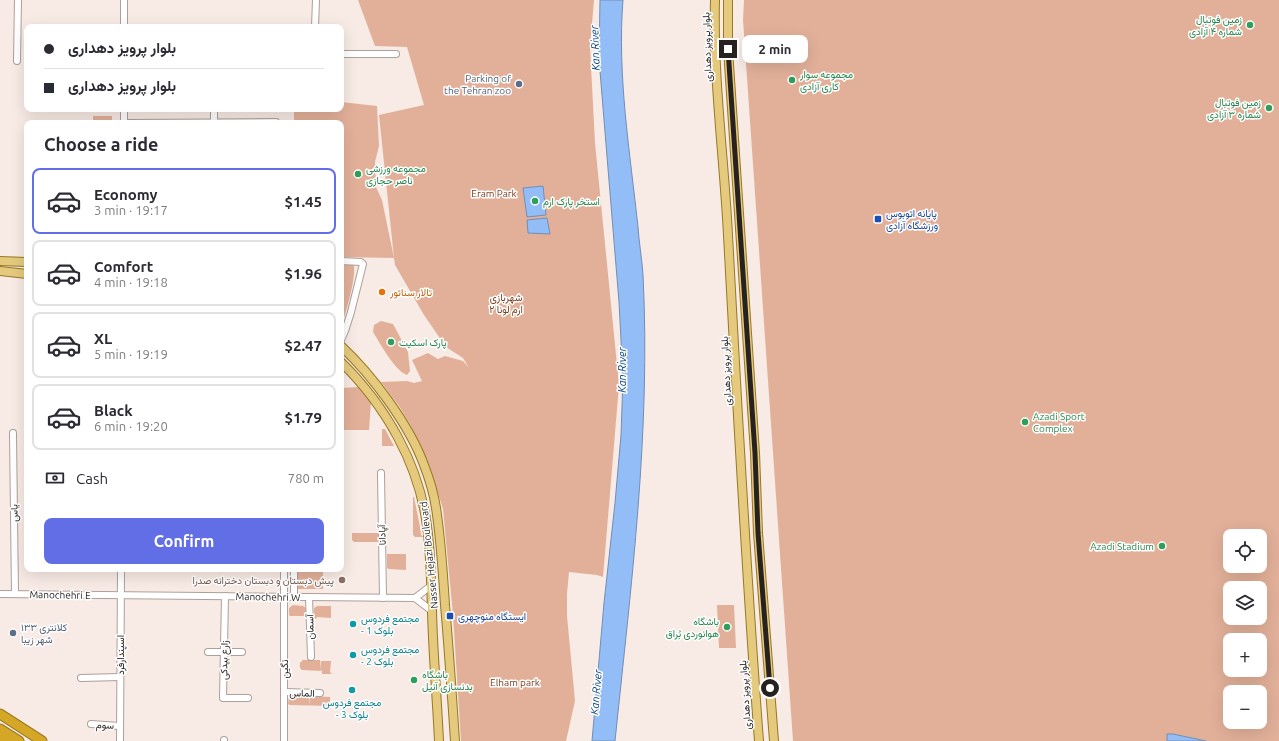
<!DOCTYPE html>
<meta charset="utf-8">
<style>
body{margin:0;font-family:Ubuntu,Vazirmatn,sans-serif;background:#f2f2f3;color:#2b2b33;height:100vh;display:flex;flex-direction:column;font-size:15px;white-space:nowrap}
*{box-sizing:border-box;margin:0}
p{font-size:13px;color:#7c7c81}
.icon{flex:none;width:22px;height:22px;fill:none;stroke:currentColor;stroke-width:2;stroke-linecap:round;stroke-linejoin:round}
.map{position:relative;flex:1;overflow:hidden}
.side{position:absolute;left:24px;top:120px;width:320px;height:452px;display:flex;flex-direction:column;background:#fff;border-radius:8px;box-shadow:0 4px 16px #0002}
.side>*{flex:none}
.guide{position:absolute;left:24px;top:24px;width:320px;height:88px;border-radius:8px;box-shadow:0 4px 16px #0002;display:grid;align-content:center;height:88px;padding:0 20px;background:#fff}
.fabs{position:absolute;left:1223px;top:529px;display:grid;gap:8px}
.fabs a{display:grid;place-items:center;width:44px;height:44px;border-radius:8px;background:#fff;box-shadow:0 4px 16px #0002;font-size:20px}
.end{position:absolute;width:18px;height:18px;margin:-9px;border:5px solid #272220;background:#fff;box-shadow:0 0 0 2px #fff}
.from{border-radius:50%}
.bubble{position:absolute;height:28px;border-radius:8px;background:#fff;box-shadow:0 4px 16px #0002;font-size:13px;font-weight:700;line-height:28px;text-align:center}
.guide b{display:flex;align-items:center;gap:14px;height:38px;font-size:15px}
.guide b+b{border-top:1px solid #e1e1e2}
.guide i{width:10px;height:10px;background:#2b2b33}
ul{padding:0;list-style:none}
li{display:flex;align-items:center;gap:12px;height:66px;margin:0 8px 6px;padding:0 12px;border:2px solid #e1e1e2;border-radius:8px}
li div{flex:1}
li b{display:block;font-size:15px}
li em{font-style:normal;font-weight:700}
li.current{border-color:#626ee6}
li>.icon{width:36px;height:36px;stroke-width:1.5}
h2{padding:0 20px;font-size:18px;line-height:48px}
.pay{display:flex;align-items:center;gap:10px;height:44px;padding:0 20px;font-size:15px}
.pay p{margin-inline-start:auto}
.button{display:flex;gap:8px;margin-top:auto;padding:8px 20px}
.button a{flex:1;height:46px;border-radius:8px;background:#626ee6;color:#fff;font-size:16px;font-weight:700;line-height:46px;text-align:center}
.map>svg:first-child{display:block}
.green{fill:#e2b099;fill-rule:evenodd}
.water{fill:#92bdf6;stroke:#728eb6}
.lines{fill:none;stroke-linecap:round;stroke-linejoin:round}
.minor-casing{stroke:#ada09a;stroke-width:8}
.major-casing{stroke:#977824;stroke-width:10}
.highway-casing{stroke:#977824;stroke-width:11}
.minor{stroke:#fff;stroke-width:6}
.major{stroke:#e5ca7d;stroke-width:8}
.highway{stroke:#d4a726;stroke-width:9}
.route{stroke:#272220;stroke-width:5}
.leisure-dot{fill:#2e9e5b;stroke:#fff;stroke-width:1.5}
.service-dot{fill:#5c6f8a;stroke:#fff;stroke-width:1.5}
.transit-dot{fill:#1a4fb4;stroke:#fff;stroke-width:1.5}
.food-dot{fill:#e8710a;stroke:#fff;stroke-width:1.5}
.education-dot{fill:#8d6e63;stroke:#fff;stroke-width:1.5}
.culture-dot{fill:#0f9aa8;stroke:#fff;stroke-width:1.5}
.labels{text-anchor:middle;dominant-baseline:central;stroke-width:3;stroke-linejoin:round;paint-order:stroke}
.leisure-label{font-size:10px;fill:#27864d;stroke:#fff;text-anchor:start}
.street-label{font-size:10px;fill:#272220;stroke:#fff}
.service-label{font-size:10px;fill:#4e5e75;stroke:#fff;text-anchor:end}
.park-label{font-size:10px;fill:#793a1a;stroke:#fff}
.transit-label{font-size:10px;fill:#164399;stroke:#fff;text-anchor:start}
.food-label{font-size:10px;fill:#c56008;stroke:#fff;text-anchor:start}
.education-label{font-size:10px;fill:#785e54;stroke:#fff;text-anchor:end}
.culture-label{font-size:10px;fill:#0d838f;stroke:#fff;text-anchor:start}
.water-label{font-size:11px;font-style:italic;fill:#024182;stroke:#fff}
</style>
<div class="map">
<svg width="1279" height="741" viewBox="0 0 1279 741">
<rect width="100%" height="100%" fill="#f8eae4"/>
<g class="green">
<polygon points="358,0 594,0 590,47 595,143 619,385 603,577 597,575 569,572 567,594 567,616 575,701 566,741 461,741 453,615 443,509 429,465 411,426 399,406 381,382 407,381 414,383 422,381 412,360 428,353 438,359 445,356 463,361 469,368 463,358 446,347 424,315 395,265 394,258 341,257 341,123 294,123 294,109 341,109 341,102 377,106 379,146 375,162 376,187 382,200 394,258 379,115 424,105 407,47 375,46"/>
<path d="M744 0H1279V741H793L743 20ZM1230 536H1260V566H1230ZM1230 588H1260V618H1230ZM1230 640H1260V670H1230ZM1230 692H1260V722H1230Z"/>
<rect x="93" y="116" width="19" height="7"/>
<path d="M353 263C358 273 345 315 341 327V264Z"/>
<path d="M381 321 393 324 408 352 410 371 407 375C394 370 380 343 373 332L374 325Z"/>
<polygon points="359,387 371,402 369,430 341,430 341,388"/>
<polygon points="382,429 385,429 394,446 382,446"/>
<polygon points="413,497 414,497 420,527 421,535 424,537 415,537 413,535"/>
<polygon points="352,533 378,533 378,540 380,542 354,542 352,540"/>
<polygon points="387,554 406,554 406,570 389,569 387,568"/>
<rect x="298" y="569" width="25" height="20"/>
<polygon points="293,605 303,606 306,608 306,615 308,616 290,616 289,615 289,608"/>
<polygon points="734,605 736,648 719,648 717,605"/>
<polygon points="317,606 331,606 331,618 317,617 316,619 314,618 314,608"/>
<polygon points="302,660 320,660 321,670 321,661 331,661 330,672 332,674 322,674 322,670 321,671 302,670 300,668 300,662 302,662"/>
<polygon points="290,694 309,694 309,705 310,696 330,697 330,705 331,706 290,705 288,704 289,696"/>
</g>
<g class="water">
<path d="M600 0H623C617 75 630 152 638 227 639 243 642 259 643 275 651 431 631 586 615 741H592L604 603 615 503 621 435 623 378 619 302 599 59Z"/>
<polygon points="543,186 546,215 527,217 523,188"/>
<polygon points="547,218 550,234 528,233 527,220"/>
<polygon points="1167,734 1173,734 1206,741 1167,741"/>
</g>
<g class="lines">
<defs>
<g id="minor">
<polyline points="124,27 124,0"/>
<polyline points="315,27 316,0"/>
<polyline points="341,54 396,54"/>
<polyline points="17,61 18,0"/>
<polyline points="124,123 276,122"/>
<polyline points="124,123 124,109"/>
<polyline points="214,123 214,109"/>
<polyline points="341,261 361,262 363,264 351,312 345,331 341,340"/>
<polyline points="13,433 15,594"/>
<polyline points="381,473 383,598"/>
<polyline points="284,569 284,741"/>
<polyline points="294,569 294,597"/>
<polyline points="0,594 415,598"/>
<polyline points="225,596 223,698 248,698"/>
<polyline points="309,597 311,657"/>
<polyline points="415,598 432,585"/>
<polyline points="415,598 432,611"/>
<polyline points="208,652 242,652"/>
<polyline points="81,678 120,677"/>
<polyline points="284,692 320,693"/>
<polyline points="91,724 120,726"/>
<polyline points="224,740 224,741"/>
<polyline points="120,741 121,569"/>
</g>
<g id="major">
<path d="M715 0C713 78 724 157 728 235 737 403 746 572 759 741"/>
<polyline points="728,0 728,49 755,453 758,533 774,741"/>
<polyline points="0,261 27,262"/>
<polyline points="0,271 27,274"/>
<path d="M341 346C372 375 409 424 424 465 429 478 434 494 436 508 441 540 443 573 445 605 449 650 452 696 455 741"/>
<path d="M341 362C386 406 419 464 427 526 431 554 431 582 432 611 433 654 437 698 439 741"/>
</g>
<g id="highway">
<polyline points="0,714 42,741"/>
<polyline points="0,729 19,741"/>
<polyline points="0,737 7,741"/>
</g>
</defs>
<use href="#minor" class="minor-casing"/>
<use href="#major" class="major-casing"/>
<use href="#highway" class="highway-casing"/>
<use href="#minor" class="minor"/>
<use href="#major" class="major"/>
<use href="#highway" class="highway"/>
</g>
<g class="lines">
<polyline class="route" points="728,49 755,453 758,533 770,688"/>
</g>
<g class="leisure-dot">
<circle cx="1250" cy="25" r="4"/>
<circle cx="792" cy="80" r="4"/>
<circle cx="1269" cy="108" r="4"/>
<circle cx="358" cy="174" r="4"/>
<circle cx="535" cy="201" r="4"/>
<circle cx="391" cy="342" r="4"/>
<circle cx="1025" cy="422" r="4"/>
<circle cx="1162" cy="546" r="4"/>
<circle cx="727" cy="627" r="4"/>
<circle cx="414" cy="680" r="4"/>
</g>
<g class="service-dot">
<circle cx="519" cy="84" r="4"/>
<circle cx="13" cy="633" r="4"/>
</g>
<g class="transit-dot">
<rect x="874" y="215" width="8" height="8" rx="2"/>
<rect x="446" y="612" width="8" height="8" rx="2"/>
</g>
<circle class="food-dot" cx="382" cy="292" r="4"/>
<circle class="education-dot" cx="342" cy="580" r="4"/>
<g class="culture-dot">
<circle cx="353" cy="624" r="4"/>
<circle cx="353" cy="655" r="4"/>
<circle cx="352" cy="690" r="4"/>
</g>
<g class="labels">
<g class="leisure-label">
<text x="1242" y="19" text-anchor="end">زمین فوتبال<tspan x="1242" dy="12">شماره ۴ آزادی</tspan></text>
<text x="800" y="74">مجموعه سوار<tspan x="800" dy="12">کاری آزادی</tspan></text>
<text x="1261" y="102" text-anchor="end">زمین فوتبال<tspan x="1261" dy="12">شماره ۳ آزادی</tspan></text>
<text x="366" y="168">مجموعه ورزشی<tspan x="366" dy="12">ناصر حجازی</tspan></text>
<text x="543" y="201">استخر پارک ارم</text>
<text x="399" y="342">پارک اسکیت</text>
<text x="1033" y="416">Azadi Sport<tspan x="1033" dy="12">Complex</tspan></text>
<text x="1154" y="546" text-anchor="end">Azadi Stadium</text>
<text x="719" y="621" text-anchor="end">باشگاه<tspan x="719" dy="12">هوانوردی بُراق</tspan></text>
<text x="422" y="674">باشگاه<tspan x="422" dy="12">بدنسازی آنیل</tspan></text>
</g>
<g class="street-label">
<text transform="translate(707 47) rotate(-92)">بلوار پرویز دهداری</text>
<text transform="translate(726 371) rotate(-93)">بلوار پرویز دهداری</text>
<text transform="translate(14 513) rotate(-91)">یاس</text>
<text transform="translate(382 535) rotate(-91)">آپادانا</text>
<text transform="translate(429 555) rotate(-96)">Nasser Hejazi Boulevard</text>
<text transform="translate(60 595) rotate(1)">Manochehri E</text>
<text transform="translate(268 597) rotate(1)">Manochehri W</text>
<text transform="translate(310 627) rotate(-91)">آسمان</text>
<text transform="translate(120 655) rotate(-90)">اسپندارفرد</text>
<text transform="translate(224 660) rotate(-89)">زارع بیدکی</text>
<text transform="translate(284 669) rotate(-90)">نگین</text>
<text transform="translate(302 693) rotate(1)">الماس</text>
<text transform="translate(745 695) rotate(-94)">بلوار پرویز دهداری</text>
<text transform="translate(105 725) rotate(3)">سوم</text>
</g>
<g class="service-label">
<text x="511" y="78">Parking of<tspan x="511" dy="12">the Tehran zoo</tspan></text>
<text x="21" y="627" text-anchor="start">کلانتری ۱۳۳<tspan x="21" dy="12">شهر زیبا</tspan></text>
</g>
<g class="park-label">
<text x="494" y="193">Eram Park</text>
<text x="506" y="297">شهربازی<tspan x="506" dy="12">ارم لونا ۲</tspan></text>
<text x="515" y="682">Elham park</text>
</g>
<g class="transit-label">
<text x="886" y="213">پایانه اتوبوس<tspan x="886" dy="12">ورزشگاه آزادی</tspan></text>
<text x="458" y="616">ایستگاه منوچهری</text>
</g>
<g class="food-label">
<text x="390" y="292">تالار سناتور</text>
</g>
<g class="education-label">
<text x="334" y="580">پیش دبستان و دبستان دخترانه صدرا</text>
</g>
<g class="culture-label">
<text x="361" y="618">مجتمع فردوس<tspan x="361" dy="12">- بلوک 1</tspan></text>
<text x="361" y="649">مجتمع فردوس<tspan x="361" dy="12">- بلوک 2</tspan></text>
<text x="352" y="702" text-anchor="middle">مجتمع فردوس<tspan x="352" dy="12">- بلوک 3</tspan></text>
</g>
<g class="water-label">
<text transform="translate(595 48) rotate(-92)">Kan River</text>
<text transform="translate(622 370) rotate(-90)">Kan River</text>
<text transform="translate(596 692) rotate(-85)">Kan River</text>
</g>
</g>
</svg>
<div class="fabs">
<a><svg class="icon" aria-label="locate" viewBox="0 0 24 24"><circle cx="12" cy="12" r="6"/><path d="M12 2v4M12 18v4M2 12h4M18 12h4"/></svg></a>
<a><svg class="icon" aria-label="layers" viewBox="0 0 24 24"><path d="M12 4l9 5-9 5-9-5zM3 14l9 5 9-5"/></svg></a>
<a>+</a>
<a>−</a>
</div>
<i class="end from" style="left:770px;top:688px"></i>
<i class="end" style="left:728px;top:49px"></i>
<div class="bubble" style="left:742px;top:35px;width:66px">2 min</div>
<div class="guide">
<b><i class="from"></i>بلوار پرویز دهداری</b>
<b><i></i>بلوار پرویز دهداری</b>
</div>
<section class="side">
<h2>Choose a ride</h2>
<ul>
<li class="current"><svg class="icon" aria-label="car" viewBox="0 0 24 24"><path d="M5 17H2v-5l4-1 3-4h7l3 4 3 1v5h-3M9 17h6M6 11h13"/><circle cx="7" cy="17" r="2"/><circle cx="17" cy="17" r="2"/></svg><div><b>Economy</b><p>3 min · 19:17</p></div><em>$1.45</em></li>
<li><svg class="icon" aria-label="car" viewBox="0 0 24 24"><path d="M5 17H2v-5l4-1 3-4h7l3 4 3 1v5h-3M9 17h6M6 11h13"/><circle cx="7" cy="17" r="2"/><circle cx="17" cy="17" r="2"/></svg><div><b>Comfort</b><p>4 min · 19:18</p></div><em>$1.96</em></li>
<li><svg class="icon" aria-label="car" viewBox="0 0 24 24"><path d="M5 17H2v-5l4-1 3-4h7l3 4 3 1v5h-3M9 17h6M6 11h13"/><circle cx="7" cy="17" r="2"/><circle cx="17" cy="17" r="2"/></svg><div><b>XL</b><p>5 min · 19:19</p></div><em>$2.47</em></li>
<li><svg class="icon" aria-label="car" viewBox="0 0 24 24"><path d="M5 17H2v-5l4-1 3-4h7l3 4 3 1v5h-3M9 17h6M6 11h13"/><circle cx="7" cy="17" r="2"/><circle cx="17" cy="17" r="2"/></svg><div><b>Black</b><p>6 min · 19:20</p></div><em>$1.79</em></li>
</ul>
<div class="pay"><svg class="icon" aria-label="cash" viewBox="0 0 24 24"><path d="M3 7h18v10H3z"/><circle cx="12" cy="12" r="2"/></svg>Cash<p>780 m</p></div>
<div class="button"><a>Confirm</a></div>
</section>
</div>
